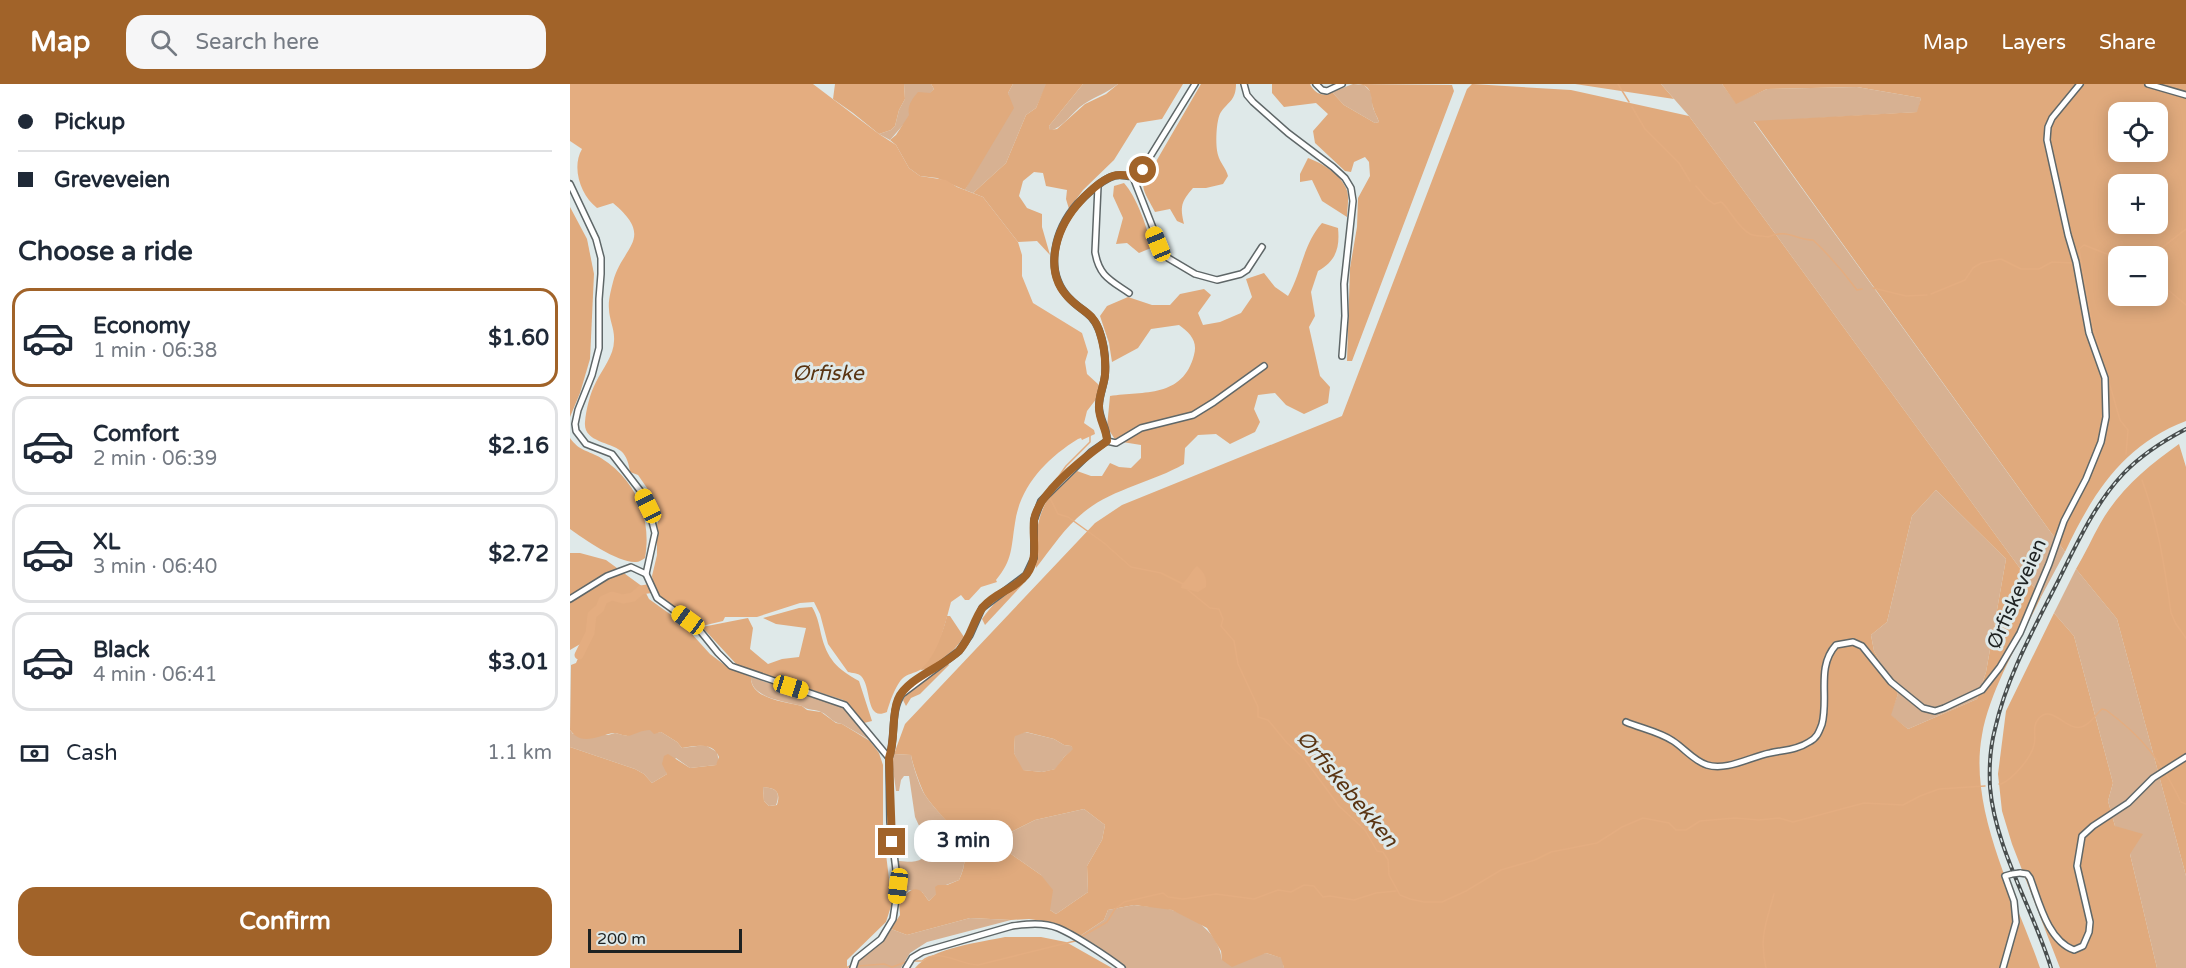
<!DOCTYPE html>
<meta charset="utf-8">
<style>
body{margin:0;font-family:"Varela Round",sans-serif;background:#f6f6f7;color:#1f2937;height:100vh;display:flex;flex-direction:column;font-size:22px;white-space:nowrap}
*{box-sizing:border-box;margin:0}
p{font-size:20px;color:#747a83}
.icon{flex:none;width:33px;height:33px;fill:none;stroke:currentColor;stroke-width:2;stroke-linecap:round;stroke-linejoin:round}
.map{position:relative;flex:1;overflow:hidden}
.sheet{display:flex;flex-direction:column;background:#fff;width:570px}
.sheet>*{flex:none}
.top-card{display:grid;align-content:center;height:132px;padding:0 18px;background:#fff}
.controls{position:absolute;left:1538px;top:18px;display:grid;gap:12px}
.controls a{display:grid;place-items:center;width:60px;height:60px;border-radius:12px;background:#fff;box-shadow:0 3px 15px #0003;font-size:30px}
.scale{position:absolute;left:18px;bottom:15px;width:154px;box-sizing:border-box;padding-left:6px;border:3px solid #1e2222;border-top:0;font-size:16px;line-height:21px;white-space:nowrap;color:#1e2222;-webkit-text-stroke:4px #dfe9e9;paint-order:stroke}
.end{position:absolute;width:27px;height:27px;margin:-14px;border:8px solid #a16329;background:#fff;box-shadow:0 0 0 3px #fff}
.from{border-radius:50%}
.bubble{position:absolute;height:42px;border-radius:18px;background:#fff;box-shadow:0 3px 15px #0003;font-size:20px;font-weight:700;line-height:42px;text-align:center}
.car{position:absolute;width:18px;height:36px;margin:-18px -9px;border-radius:8px;box-shadow:0 0 4px 2px #0007;background:linear-gradient(#f5c518 24%,#345 0 40%,#f5c518 0 76%,#345 0 86%,#f5c518 0)}
.top-card b{display:flex;align-items:center;gap:21px;height:57px;font-size:22px}
.top-card b+b{border-top:2px solid #e0e1e3}
.top-card i{width:15px;height:15px;background:#1f2937}
ul{padding:0;list-style:none}
li{display:flex;align-items:center;gap:18px;height:99px;margin:0 12px 9px;padding:0 6px;border:3px solid #e0e1e3;border-radius:18px}
li div{flex:1}
li b{display:block;font-size:22px}
li em{font-style:normal;font-weight:700}
li.selected{border-color:#a16329}
li>.icon{width:54px;height:54px;stroke-width:1.5}
h2{padding:0 18px;font-size:27px;line-height:72px}
.pay{display:flex;align-items:center;gap:15px;height:66px;padding:0 18px;font-size:22px}
.pay p{margin-inline-start:auto}
.action{display:flex;gap:12px;margin-top:auto;padding:12px 18px}
.action a{flex:1;height:69px;border-radius:18px;background:#a16329;color:#fff;font-size:24px;font-weight:700;line-height:69px;text-align:center}
header{display:flex;align-items:center;gap:36px;box-sizing:border-box;height:84px;padding:0 30px;background:#a16329;color:#fff}
header strong{font-size:28px}
nav{display:flex;gap:33px;margin-inline-start:auto;font-size:21px}
.search{width:420px;height:54px;background:#f6f6f7;display:flex;align-items:center;gap:15px;box-sizing:border-box;padding:0 21px;border-radius:18px;color:#747a83;font-size:22px}
main{display:flex;flex:1;min-height:0}
.map>svg:first-child{display:block}
.green{fill:#d7b192}
.forest{fill:#e0aa7d;fill-rule:evenodd}
.water{fill:#e4ad80}
.lines{fill:none;stroke-linecap:round;stroke-linejoin:round}
.stream{stroke:#e4ad80;stroke-width:1.5}
.river{stroke:#e4ad80;stroke-width:9}
.minor-casing{stroke:#5f6768;stroke-width:8}
.minor{stroke:#fff;stroke-width:5}
.rail-casing{stroke:#484d4d;stroke-width:4}
.rail{stroke:#dfe9e9;stroke-width:1.5;stroke-dasharray:4.5;stroke-linecap:butt}
.minor-bridge-casing{stroke:#5f6768;stroke-width:8;stroke-linecap:butt}
.minor-bridge{stroke:#fff;stroke-width:5}
.route{stroke:#a16329;stroke-width:8}
.labels{text-anchor:middle;dominant-baseline:central;stroke-width:6;stroke-linejoin:round;paint-order:stroke}
.street-label{font-size:20px;fill:#1e2222;stroke:#dfe9e9}
.water-label{font-size:21px;font-style:italic;fill:#593412;stroke:#dfe9e9}
</style>
<header>
<strong>Map</strong>
<div class="search"><svg class="icon" aria-label="search" viewBox="0 0 24 24"><circle cx="10" cy="10" r="6"/><path d="M15 15l6 6"/></svg>Search here</div>
<nav><a>Map</a><a>Layers</a><a>Share</a></nav>
</header>
<main>
<section class="sheet">
<div class="top-card">
<b><i class="from"></i>Pickup</b>
<b><i></i>Greveveien</b>
</div>
<h2>Choose a ride</h2>
<ul>
<li class="selected"><svg class="icon" aria-label="car" viewBox="0 0 24 24"><path d="M5 17H2v-5l4-1 3-4h7l3 4 3 1v5h-3M9 17h6M6 11h13"/><circle cx="7" cy="17" r="2"/><circle cx="17" cy="17" r="2"/></svg><div><b>Economy</b><p>1 min · 06:38</p></div><em>$1.60</em></li>
<li><svg class="icon" aria-label="car" viewBox="0 0 24 24"><path d="M5 17H2v-5l4-1 3-4h7l3 4 3 1v5h-3M9 17h6M6 11h13"/><circle cx="7" cy="17" r="2"/><circle cx="17" cy="17" r="2"/></svg><div><b>Comfort</b><p>2 min · 06:39</p></div><em>$2.16</em></li>
<li><svg class="icon" aria-label="car" viewBox="0 0 24 24"><path d="M5 17H2v-5l4-1 3-4h7l3 4 3 1v5h-3M9 17h6M6 11h13"/><circle cx="7" cy="17" r="2"/><circle cx="17" cy="17" r="2"/></svg><div><b>XL</b><p>3 min · 06:40</p></div><em>$2.72</em></li>
<li><svg class="icon" aria-label="car" viewBox="0 0 24 24"><path d="M5 17H2v-5l4-1 3-4h7l3 4 3 1v5h-3M9 17h6M6 11h13"/><circle cx="7" cy="17" r="2"/><circle cx="17" cy="17" r="2"/></svg><div><b>Black</b><p>4 min · 06:41</p></div><em>$3.01</em></li>
</ul>
<div class="pay"><svg class="icon" aria-label="cash" viewBox="0 0 24 24"><path d="M3 7h18v10H3z"/><circle cx="12" cy="12" r="2"/></svg>Cash<p>1.1 km</p></div>
<div class="action"><a>Confirm</a></div>
</section>
<div class="map">
<svg width="1616" height="884" viewBox="0 0 1616 884">
<rect width="100%" height="100%" fill="#dfe9e9"/>
<g class="green">
<polygon points="334,0 361,0 364,5 320,56 309,50 321,46 325,42 329,26 335,15"/>
<polygon points="443,0 477,0 466,24 456,31 436,79 403,109 395,106 439,16 438,9"/>
<path d="M513 0H548C537 9 526 12 514 20 502 28 494 43 480 47L479 42Z"/>
<polygon points="783,0 794,1 801,8 803,24 809,38 805,39 774,21 762,8"/>
<polygon points="1091,0 1152,0 1166,19 1197,5 1287,3 1351,14 1348,28 1184,38 1495,468 1471,513 1119,32"/>
<polygon points="1366,406 1436,475 1416,588 1407,615 1338,645 1320,631 1328,610 1304,567 1301,551 1317,538 1342,432"/>
<polygon points="1506,485 1547,535 1616,792 1616,884 1587,884 1560,770 1545,742 1538,717 1543,699 1504,552 1484,529"/>
<path d="M181 593 274 624 303 658 272 640C262 639 260 632 251 628 245 625 239 627 232 622 216 618 180 614 181 593Z"/>
<polygon points="0,646 3,650 38,651 45,649 57,652 70,646 81,646 84,649 91,648 107,658 112,664 135,661 147,668 149,678 146,681 120,684 106,674 96,685 97,690 82,699 74,690 65,685 0,663"/>
<polygon points="455,648 484,655 494,661 501,662 504,665 494,673 486,685 472,688 452,686 444,669 445,651"/>
<path d="M324 670 341 671C342 679 350 704 355 711 374 740 408 755 389 796L376 801 359 817 352 808 339 806 329 818V777C340 778 346 779 355 773L357 759 345 733 339 692H334L331 696 329 707H326L322 678Z"/>
<path d="M193 703C206 704 211 708 206 721L199 722 194 717Z"/>
<polygon points="514,725 535,741 532,756 517,782 518,808 486,830 480,826 471,791 441,770 436,759 439,749 465,736"/>
<path d="M564 821C576 823 590 822 602 826 626 833 649 850 652 876L696 869 712 874 714 884H556L510 852 534 836 538 826Z"/>
<polygon points="400,834 441,836 357,858 340,869 331,884 286,884 287,879 321,845 337,851"/>
</g>
<g class="forest">
<polygon points="265,0 334,0 335,15 329,26 325,42 321,46 309,50 283,29 263,15"/>
<path d="M361 0H443L438 9 444 24 395 106 367 94 350 92 339 84 326 61 320 56 326 51 339 31C337 22 342 15 348 8L360 9 364 5Z"/>
<polygon points="476,0 513,0 479,42 480,46 487,45 515,20 536,10 548,0 613,0 592,35 567,39 544,76 513,106 499,125 496,115 497,106 476,102 473,89 464,88 453,97 449,112 457,124 472,130 472,143 480,171 467,157 448,158 413,113 403,109 436,79 456,31 466,24"/>
<path d="M631 0H666C666 16 659 17 651 28 646 35 645 62 648 71 650 79 656 84 658 92L653 100 636 104H623C611 118 610 122 614 140L607 137 600 125 585 128C574 106 566 102 584 81Z"/>
<path d="M702 0H740C745 10 753 13 762 8L774 21 805 39 809 38C807 32 804 28 803 23 800 11 803 2 788 0L882 1 884 7 782 277H777L780 184 787 143 788 114 800 92 799 78 795 73 784 78 781 88 775 87 745 59 743 47 758 30 746 19 714 23 702 9Z"/>
<path d="M902 0 1001 6 1119 32 1471 513C1451 555 1420 605 1412 651 1398 726 1446 814 1470 884H714L711 874 696 869 662 883 652 876 651 867 637 844 602 826 564 821 538 826 534 836 510 852 480 838 459 835 441 836 400 834 337 851 321 845 330 831 329 818C335 811 343 800 352 808 355 811 356 814 359 817L366 810 365 803 368 801H377L389 796C408 756 374 740 355 711 351 704 342 679 341 671L324 670 335 640 525 439 552 421 772 332 897 5ZM1366 406 1436 475 1416 588 1407 615 1338 645 1321 631 1328 610 1304 567 1301 551 1317 538 1342 432ZM456 648 484 655 494 661 501 662 503 665 494 673 485 685 472 688 453 686 444 669 445 652ZM514 725 535 741 532 756 517 782 518 808 486 830 480 826 483 806 471 791 441 770 436 759 439 749 465 736Z"/>
<polygon points="1005,0 1091,0 1104,15"/>
<path d="M1152 0H1616V337C1553 361 1523 409 1495 468L1184 37 1347 28 1351 14 1287 3 1197 5 1166 20ZM1548 28H1587V68H1548ZM1548 100H1587V140H1548ZM1548 172H1587V212H1548Z"/>
<path d="M738 74C752 79 770 90 776 104 780 112 777 125 777 133L752 117 742 96 730 98V90Z"/>
<path d="M554 99C566 112 579 146 581 164L569 169 557 159 546 160 553 134 543 112 544 102Z"/>
<polygon points="0,123 17,155 24,190 20,275 10,309 0,333"/>
<path d="M752 139 768 144C770 164 766 177 748 187L741 208 745 232 739 243 750 292 760 303 758 319 734 330 716 321 705 309 688 311 684 325 690 338 685 348 660 360 646 350 628 351 615 364 614 380C583 398 542 405 514 428 495 443 481 465 466 484 465 462 465 433 479 414 487 404 498 396 507 387L521 392H532L540 379 549 383 561 384 571 374V361L546 357 537 343 540 312C574 307 613 314 624 271 628 257 620 249 609 241L581 245 568 264 542 278 539 259 530 232 537 222 558 213 582 221H600L610 210 634 205 641 211 628 229 633 241 650 238 671 229 682 213 676 195 694 189 705 203 718 212C732 188 733 160 752 139Z"/>
<path d="M0 354C10 368 18 366 31 374 66 396 82 434 75 474 72 476 69 478 66 478 48 479 14 455 0 445Z"/>
<path d="M1609 360 1616 383V792L1547 535 1506 485C1515 470 1522 454 1530 440 1549 406 1578 382 1609 360Z"/>
<path d="M0 469H10L36 476 73 503 79 515 111 538 140 570 156 582 181 593C180 615 216 618 232 622L237 626 251 628 266 639 272 640 300 657 309 669 313 681V746L322 819 316 838 277 876V884H0V663L65 685 74 690 82 699 97 690 92 680 94 672 98 670 120 684 146 681 149 673C143 657 125 662 112 664L107 658 91 648 84 650 80 646C72 646 66 650 58 652 53 652 48 649 44 649 28 651 12 663 0 646L1 581 6 579 19 549 12 559 0 566ZM193 703C206 704 211 708 207 721L199 722 194 717Z"/>
<path d="M454 499 415 541 412 535C425 517 434 509 454 499Z"/>
<path d="M242 523C247 531 249 540 251 550 257 575 267 585 289 597L302 637 294 639 273 616 168 582 132 543 178 534 183 544 180 565 198 580 212 575 229 573 236 544 206 540 193 534 229 524Z"/>
<polygon points="1484,529 1504,552 1543,699 1538,717 1545,742 1573,750 1560,770 1587,884 1490,884 1442,760 1432,727 1428,690 1436,627"/>
<path d="M377 532H380L394 553C385 566 366 586 350 586 363 569 372 553 377 532Z"/>
<polygon points="377,578 379,581 350,610 341,614 336,622 333,616 338,608"/>
<path d="M435 853H471L496 858 542 884H345C361 864 411 858 435 853Z"/>
</g>
<g class="water">
<path d="M0 0H243L309 50 326 61 339 84 350 92 376 96 387 103 413 113 448 158 452 171V192L463 219 512 249 518 268 515 278 517 290 529 301 527 314 517 327 514 339 524 346 525 350 512 356 511 354 508 355C477 374 450 402 445 439 441 463 443 476 426 496L427 498 411 503 399 516H395L391 511 381 518C375 540 369 570 350 586 345 589 337 590 333 594 326 600 319 620 317 628 295 638 302 603 291 592 288 589 282 589 278 588L258 560 250 530 244 518 230 519 187 533H155L153 537 132 542 94 517 84 504 82 492 87 471V441L89 434 77 404 68 391 60 388C59 381 57 372 51 367 40 358 13 358 15 338 16 326 20 309 26 298 32 286 44 271 44 257 45 246 39 235 39 225 38 217 41 206 43 198 52 162 86 155 43 119L27 124C11 112 1 84 12 65L0 57Z"/>
<path d="M627 482C634 488 637 493 636 503L628 508 611 504 612 500C619 494 621 487 627 482Z"/>
</g>
<g class="lines">
<g class="stream">
<polyline points="1048,0 1059,18"/>
<polyline points="1062,23 1075,45 1109,79 1120,97"/>
<path d="M1126 102 1137 115 1144 120 1151 118C1158 122 1166 142 1180 150 1186 153 1192 151 1198 153 1217 144 1226 156 1243 156 1260 172 1273 187 1287 206L1292 205"/>
<polyline points="1581,172 1616,145"/>
<polyline points="1587,186 1594,193 1597,205 1616,221"/>
<polyline points="1303,204 1336,212 1357,211"/>
<polyline points="1361,210 1395,196 1403,184 1411,179 1431,175 1451,185 1469,185 1482,178 1503,179"/>
<polyline points="1556,370 1558,346 1550,336 1522,239 1509,165 1514,161 1537,170 1556,172"/>
<path d="M1572 396C1588 439 1595 484 1601 529L1606 540 1616 554"/>
<polyline points="478,408 496,382 520,358 520,352"/>
<polyline points="479,412 488,430 498,433 534,459 561,483 591,489 613,500"/>
<polyline points="618,506 640,524 649,525 653,535 651,542 664,557 668,580 688,623 688,633 698,636 717,659 733,673 769,722 795,746 807,767 813,768 818,776 819,791 830,811 840,815 854,818 872,818 896,807 931,786 965,776 981,768 1027,759 1052,743 1073,734 1099,739 1106,746 1116,746 1130,737 1165,734 1189,736 1209,734 1223,738 1294,719 1333,721 1350,712 1369,705 1415,702"/>
<path d="M1429 700H1431C1443 695 1461 674 1464 661 1467 652 1461 643 1469 634 1482 620 1496 647 1511 643 1520 641 1525 631 1532 625L1536 626C1573 653 1591 677 1611 718L1616 720"/>
<polyline points="511,853 537,838 545,825 554,818 593,809 598,813 613,815 646,810 684,815 708,806 721,808 734,801 744,802 753,813 760,812 784,816 806,809 826,807"/>
<path d="M343 877H352C369 863 390 881 408 881L505 857"/>
<polyline points="288,882 314,880 322,883 336,878"/>
<polyline points="276,884 280,882"/>
<path d="M1196 884C1189 854 1196 839 1204 810"/>
</g>
<polyline class="river" points="9,571 20,549 22,531 30,524 33,516 42,512 53,515 63,513 71,506 84,504"/>
<defs>
<g id="minor">
<polyline points="674,0 677,11 683,18 718,49 763,83 775,94 781,104 783,117 774,200 775,232 772,272"/>
<polyline points="746,0 752,6 757,7 772,0"/>
<polyline points="1578,0 1616,11"/>
<polyline points="563,93 592,167 598,174 625,190 647,196 671,190 677,186 692,163"/>
<polyline points="0,100 26,155 31,174 31,190 29,215 29,264 22,291 8,326 5,340 6,347 16,360 42,370 72,409 78,422 85,449 76,490 87,514 127,543 148,569 161,582 275,621 319,674 320,738 328,802 323,835 311,855 286,875 283,884"/>
<path d="M528 102 525 168C529 192 540 196 559 209"/>
<polyline points="537,357 546,359 571,344 623,331 644,318 694,282"/>
<polyline points="0,515 37,492 61,483 76,490"/>
<path d="M1056 638C1070 644 1090 648 1103 657 1114 664 1124 677 1137 681 1157 687 1180 673 1200 669 1213 666 1227 666 1239 658 1247 654 1249 648 1252 640 1259 613 1246 583 1266 561L1283 558 1292 562 1321 598 1353 624 1365 627 1374 624 1412 606 1430 583 1450 549 1479 480 1494 437 1516 395 1531 358 1536 333 1535 294 1519 249 1506 178 1498 151 1477 56 1478 43 1482 34 1510 0"/>
<path d="M319 674C326 654 320 626 332 610L389 567 400 551 412 524 456 491 464 474V436L471 417 521 368 537 357C538 345 529 335 529 322 529 312 534 302 535 291 536 277 534 259 529 246 522 228 511 227 499 214 473 186 485 145 508 119 517 110 532 95 544 92 554 89 561 96 570 89L625 0"/>
<path d="M1450 789 1457 790 1460 794C1469 818 1478 857 1504 866L1513 862 1519 848 1520 838 1507 782 1512 752 1523 742 1558 719 1583 694 1616 673"/>
<path d="M336 884 342 874 352 868 442 842C457 840 473 838 488 844 503 850 538 873 552 884"/>
<polyline points="1433,884 1446,838 1444,817 1435,792 1442,790"/>
</g>
</defs>
<use href="#minor" class="minor-casing"/>
<use href="#minor" class="minor"/>
<defs>
<path id="rail" d="M1481 884C1463 825 1425 764 1420 703 1419 684 1420 664 1425 645 1436 595 1462 548 1485 503 1505 464 1523 422 1553 390 1571 371 1593 357 1616 345"/>
</defs>
<use href="#rail" class="rail-casing"/>
<use href="#rail" class="rail"/>
<defs>
<polyline id="minor-bridge" points="1442,790 1450,789"/>
</defs>
<use href="#minor-bridge" class="minor-bridge-casing"/>
<use href="#minor-bridge" class="minor-bridge"/>
</g>
<g class="lines">
<path class="route" d="M322 758 319 674C326 655 321 631 328 615 337 594 373 583 389 567 401 554 403 536 413 523 425 508 446 505 457 490 469 473 462 456 464 436 468 409 515 373 537 357 537 345 528 335 529 322 529 311 534 301 535 291 536 277 534 262 530 249 524 229 514 229 501 216 472 190 485 147 507 121 515 111 531 96 543 92 554 88 563 97 573 86"/>
</g>
<g class="labels">
<g class="street-label">
<text transform="translate(1447 510) rotate(-66)">Ørfiskeveien</text>
</g>
<g class="water-label">
<text x="258" y="289">Ørfiske</text>
<text transform="translate(777 705) rotate(50)">Ørfiskebekken</text>
</g>
</g>
</svg>
<div class="controls">
<a><svg class="icon" aria-label="locate" viewBox="0 0 24 24"><circle cx="12" cy="12" r="6"/><path d="M12 2v4M12 18v4M2 12h4M18 12h4"/></svg></a>
<a>+</a>
<a>−</a>
</div>
<div class="scale">200 m</div>
<i class="end from" style="left:573px;top:86px"></i>
<i class="end" style="left:322px;top:758px"></i>
<div class="bubble" style="left:344px;top:736px;width:99px">3 min</div>
<i class="car" style="left:588px;top:160px;rotate:338deg"></i>
<i class="car" style="left:78px;top:422px;rotate:334deg"></i>
<i class="car" style="left:118px;top:536px;rotate:306deg"></i>
<i class="car" style="left:221px;top:603px;rotate:107deg"></i>
<i class="car" style="left:328px;top:802px;rotate:187deg"></i>
</div>
</main>
